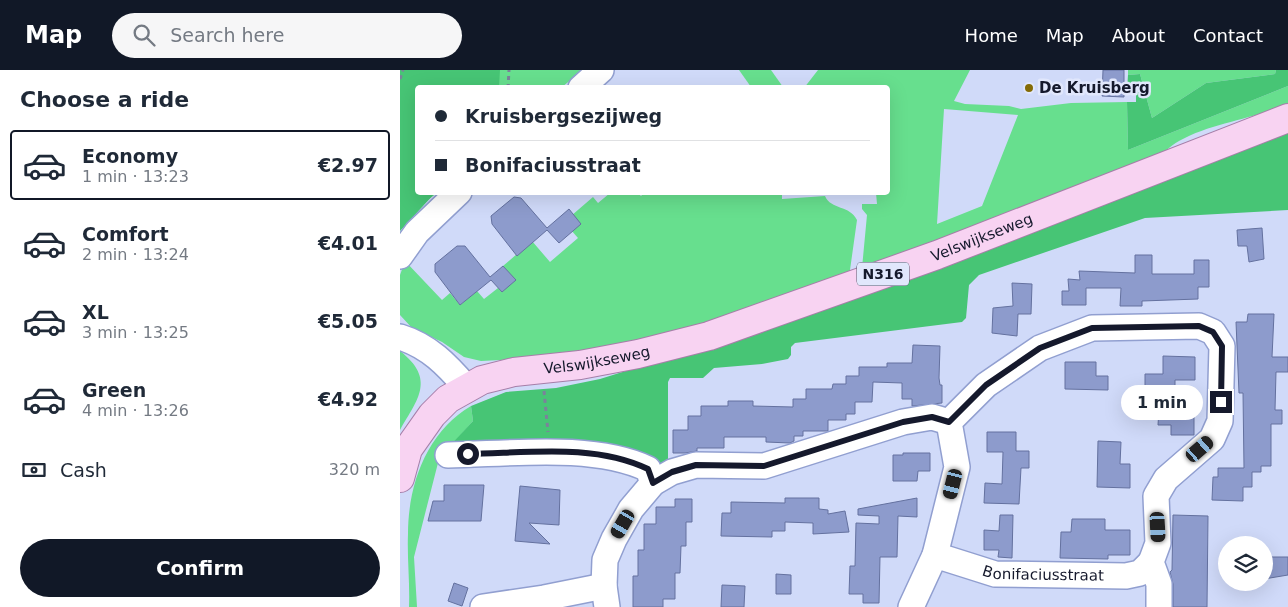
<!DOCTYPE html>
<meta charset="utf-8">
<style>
body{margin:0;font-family:"DejaVu Sans",sans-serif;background:#f6f6f7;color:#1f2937;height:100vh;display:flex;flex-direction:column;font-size:19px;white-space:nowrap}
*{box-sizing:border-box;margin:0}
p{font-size:16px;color:#747a83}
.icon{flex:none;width:28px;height:28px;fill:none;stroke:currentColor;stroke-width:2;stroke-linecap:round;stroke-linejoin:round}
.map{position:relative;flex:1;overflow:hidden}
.sheet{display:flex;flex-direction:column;background:#fff;width:400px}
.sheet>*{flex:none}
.guide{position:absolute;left:15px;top:15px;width:475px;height:110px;border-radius:5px;box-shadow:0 5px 20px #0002;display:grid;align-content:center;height:110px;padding:0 20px;background:#fff}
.buttons{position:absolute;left:818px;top:466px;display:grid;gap:10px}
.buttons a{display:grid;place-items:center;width:55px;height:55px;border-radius:50%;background:#fff;box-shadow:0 5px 20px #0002;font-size:25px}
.end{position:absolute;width:22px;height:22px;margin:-11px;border:6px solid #15192c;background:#fff;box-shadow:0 0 0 2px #fff}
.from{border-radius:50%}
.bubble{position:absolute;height:35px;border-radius:18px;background:#fff;box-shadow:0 5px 20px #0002;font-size:16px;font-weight:700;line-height:35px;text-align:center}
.car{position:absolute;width:15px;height:30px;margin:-15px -8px;border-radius:6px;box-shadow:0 0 4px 1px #0007;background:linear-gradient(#222 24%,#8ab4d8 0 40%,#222 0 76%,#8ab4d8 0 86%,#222 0)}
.guide b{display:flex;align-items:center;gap:18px;height:48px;font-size:19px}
.guide b+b{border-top:1px solid #e0e1e3}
.guide i{width:12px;height:12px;background:#1f2937}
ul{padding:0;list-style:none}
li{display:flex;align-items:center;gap:15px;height:70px;margin:0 10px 8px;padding:0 10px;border:2px solid transparent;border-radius:5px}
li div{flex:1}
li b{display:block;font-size:19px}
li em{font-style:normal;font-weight:700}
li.active{border-color:#111827}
li>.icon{width:45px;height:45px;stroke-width:1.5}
h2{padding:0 20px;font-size:22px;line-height:60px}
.pay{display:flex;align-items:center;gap:12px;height:55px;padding:0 20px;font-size:19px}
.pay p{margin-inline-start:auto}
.cta{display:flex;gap:10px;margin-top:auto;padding:10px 20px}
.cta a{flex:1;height:58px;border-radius:30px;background:#111827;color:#fff;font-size:20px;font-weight:700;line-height:58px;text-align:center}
header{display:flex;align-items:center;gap:30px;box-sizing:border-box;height:70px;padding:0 25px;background:#111827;color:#fff}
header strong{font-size:24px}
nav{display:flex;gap:28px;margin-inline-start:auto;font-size:18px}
.search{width:350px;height:45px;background:#f6f6f7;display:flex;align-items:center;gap:12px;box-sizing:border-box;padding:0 18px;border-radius:28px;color:#747a83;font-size:19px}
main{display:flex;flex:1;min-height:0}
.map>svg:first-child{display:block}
.green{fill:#67df8e;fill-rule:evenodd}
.forest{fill:#47c575}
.building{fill:#8d9bcc;stroke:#64719f}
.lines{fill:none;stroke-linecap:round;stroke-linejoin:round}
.minor-casing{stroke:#919fd0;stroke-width:28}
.major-casing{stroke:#a67ea8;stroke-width:30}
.path{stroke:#7b829b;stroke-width:3;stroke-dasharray:4 4;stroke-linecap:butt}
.minor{stroke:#fff;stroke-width:25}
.major{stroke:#f8d3f2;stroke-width:28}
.route{stroke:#15192c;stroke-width:6}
.poi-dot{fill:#846b06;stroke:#e1e7fc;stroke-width:2}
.labels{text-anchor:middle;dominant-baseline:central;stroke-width:5;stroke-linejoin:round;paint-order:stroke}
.shield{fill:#e1e7fc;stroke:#52576a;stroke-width:1}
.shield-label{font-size:14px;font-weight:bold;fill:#15192c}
.poi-label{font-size:15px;font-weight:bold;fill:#15192c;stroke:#e1e7fc;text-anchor:start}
.street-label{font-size:15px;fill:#15192c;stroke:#e1e7fc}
</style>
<header>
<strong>Map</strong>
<div class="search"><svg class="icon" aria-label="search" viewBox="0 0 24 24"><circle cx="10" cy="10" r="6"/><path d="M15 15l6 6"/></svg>Search here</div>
<nav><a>Home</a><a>Map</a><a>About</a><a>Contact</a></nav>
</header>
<main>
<section class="sheet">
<h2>Choose a ride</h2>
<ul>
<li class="active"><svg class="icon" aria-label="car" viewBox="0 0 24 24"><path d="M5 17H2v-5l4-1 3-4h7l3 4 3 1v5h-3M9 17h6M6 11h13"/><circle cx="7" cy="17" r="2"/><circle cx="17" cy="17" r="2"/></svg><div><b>Economy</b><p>1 min · 13:23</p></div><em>€2.97</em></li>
<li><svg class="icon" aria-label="car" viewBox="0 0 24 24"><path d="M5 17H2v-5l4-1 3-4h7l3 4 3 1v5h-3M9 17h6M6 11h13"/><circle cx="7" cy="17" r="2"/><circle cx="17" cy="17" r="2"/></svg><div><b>Comfort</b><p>2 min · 13:24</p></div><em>€4.01</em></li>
<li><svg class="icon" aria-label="car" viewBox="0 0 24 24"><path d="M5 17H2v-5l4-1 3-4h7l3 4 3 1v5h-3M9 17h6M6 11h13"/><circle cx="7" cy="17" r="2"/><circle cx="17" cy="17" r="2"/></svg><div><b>XL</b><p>3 min · 13:25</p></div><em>€5.05</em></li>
<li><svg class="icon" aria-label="car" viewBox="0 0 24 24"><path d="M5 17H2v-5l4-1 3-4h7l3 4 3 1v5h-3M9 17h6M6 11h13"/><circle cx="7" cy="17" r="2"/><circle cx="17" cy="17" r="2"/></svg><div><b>Green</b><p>4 min · 13:26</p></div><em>€4.92</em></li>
</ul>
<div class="pay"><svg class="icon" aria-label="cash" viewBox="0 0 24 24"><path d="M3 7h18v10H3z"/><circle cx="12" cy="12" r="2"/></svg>Cash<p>320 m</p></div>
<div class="cta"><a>Confirm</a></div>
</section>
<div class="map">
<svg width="888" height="537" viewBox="0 0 888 537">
<rect width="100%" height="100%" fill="#d0daf9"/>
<g class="green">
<polygon points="0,0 183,0 162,17 18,18 18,122 37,123 0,151"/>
<polygon points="339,0 371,0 383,17 351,17"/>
<path d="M418 0H570L554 31 565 34 609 36 621 39 671 33 727 32 728 80 888 16V33C853 50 813 52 779 71 770 76 762 84 755 90L462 198 467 145 462 139V134H477L476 123 488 122V18H404ZM544 39 618 45 582 136 537 154Z"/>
<polygon points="728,0 876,0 875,4 806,13 752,48 740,4 728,5"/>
<path d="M245 122H382V129L425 126C431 140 450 135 457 150L450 200 453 207 290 263 181 282 101 290 81 291 64 287 42 272 12 258 0 245V205L5 191 42 230 50 223 60 235 77 221 84 229 98 218 102 222 115 210 103 196 132 171 150 192 178 168 164 152 193 127 198 133 210 123H238L241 126Z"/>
<path d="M0 281C36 309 18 329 0 360Z"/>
<path d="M71 336 73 351 39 389 14 487 17 537H9C10 513 7 488 8 464 8 414 27 362 71 336Z"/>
</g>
<g class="forest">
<polygon points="0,0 100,0 99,17 18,18 18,122 35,123 0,161"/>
<polygon points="876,0 888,0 888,16 728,80 727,32 736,32 736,20 727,20 728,5 740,4 752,48 806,13 875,4"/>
<polygon points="888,61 888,140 745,148 579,205 569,215 566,248 562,252 395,273 391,277 391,285 388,289 362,294 314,298 303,308 270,308 268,312 268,398 265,402 234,380 178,375 46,380 73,351 71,336 106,322 156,318 200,309 290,281"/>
</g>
<g class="building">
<polygon points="703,0 724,0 724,27 702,26"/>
<polygon points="114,127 121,128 147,158 169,139 181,154 159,173 147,160 117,186 92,154 91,146"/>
<polygon points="862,158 864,189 849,192 847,176 838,176 837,160"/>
<polygon points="57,176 65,176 90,207 103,196 116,210 102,222 91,210 60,235 35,202 35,194"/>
<polygon points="735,185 752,185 752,204 794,204 794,190 809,190 809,217 798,217 798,229 742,231 742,236 720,236 721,218 686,218 686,235 662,235 662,221 669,221 668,209 680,210 679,201 735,203"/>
<polygon points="612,213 632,214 631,244 618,244 617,266 592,263 593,238 613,236"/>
<polygon points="848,244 874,244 872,287 888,287 888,302 876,302 875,340 882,340 882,354 871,354 871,396 861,396 861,402 852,402 852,417 843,417 843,431 812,430 813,407 818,407 818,398 844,398 843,323 839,323 836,252 847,252"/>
<polygon points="513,275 540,276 539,308 540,315 542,315 542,333 512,336 512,329 502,329 502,313 473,312 472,332 455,332 455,344 446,344 446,350 428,350 428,361 403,361 403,366 394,366 394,371 390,373 366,372 366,367 324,367 324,378 297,378 297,381 285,383 273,383 273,360 288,360 288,346 301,346 301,336 328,336 328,331 353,331 353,336 393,337 393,329 406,329 406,319 432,319 433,314 446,314 446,306 459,306 459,297 487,297 487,293 512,293"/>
<polygon points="763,286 795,287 795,310 775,310 775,339 794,339 794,365 771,365 771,355 758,355 759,339 750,339 750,320 745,320 745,304 763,304"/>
<polygon points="665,292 696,292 696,306 708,306 708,320 665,319"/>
<polygon points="587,362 616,362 616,381 629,381 629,398 621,398 619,434 584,433 585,413 602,414 603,382 587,382"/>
<polygon points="698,371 721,372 720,394 730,394 730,418 697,417"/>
<polygon points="503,383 530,383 530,401 518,401 517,411 493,411 493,385 503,385"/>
<polygon points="44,415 84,415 81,451 28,451 33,431 44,431"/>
<polygon points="120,416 160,420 159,455 129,453 150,474 115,471"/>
<polygon points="385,428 419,428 419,439 428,440 428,444 445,441 449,462 413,464 413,453 385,452 385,461 372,461 372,467 321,466 322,443 331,443 331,432 385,433"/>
<polygon points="517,428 517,447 498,446 497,487 480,487 479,533 463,533 463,524 449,524 450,496 455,496 456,453 479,454 479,446 458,445 458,439"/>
<polygon points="275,429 292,429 292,452 286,452 286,476 281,476 280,503 275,503 275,529 263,529 263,537 233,537 233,506 238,506 238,480 244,480 244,454 256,454 256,437 275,437"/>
<polygon points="600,445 613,445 612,488 598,487 599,480 584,480 584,460 599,461"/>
<polygon points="773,445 808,446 807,537 773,537 773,514 770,502 772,500"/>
<polygon points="672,449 705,449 705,460 730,460 730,485 708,485 708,489 660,488 661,462 671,462"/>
<polygon points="864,487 888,487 888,505 864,509"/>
<polygon points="376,504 391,505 391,524 376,524"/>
<polygon points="54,513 68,518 62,536 48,531"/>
<polygon points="322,515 345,516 344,537 321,537"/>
</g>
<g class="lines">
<defs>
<g id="minor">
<polyline points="181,18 201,0"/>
<polyline points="0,186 17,162 59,122"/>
<path d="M0 267C29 276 47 295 66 317"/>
<path d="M48 385C109 384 193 373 248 399L253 413"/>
<path id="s1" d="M535 485 595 504 726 506 740 503 751 492"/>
<polyline points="83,537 144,528 204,516"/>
<polyline points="207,537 204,516 205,490 214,469 231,439 253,413 272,402 296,395 364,396 503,352 532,347 549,352"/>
<polyline points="511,537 535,485 557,397 549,352 586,315 640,278 692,258 799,256 813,262 822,276 820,351 812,369 766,409 756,426 758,473 751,492 759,514 759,537"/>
</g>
<g id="major">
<path id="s2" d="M0 408 8 379 32 345 48 329 82 310 114 302 180 295 238 284 309 266 537 185 888 48"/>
</g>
</defs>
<use href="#minor" class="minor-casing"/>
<use href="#major" class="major-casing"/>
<g class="path">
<polyline points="0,9 3,0"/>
<polyline points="108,18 109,0"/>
<polyline points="144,321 148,362"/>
</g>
<use href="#minor" class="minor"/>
<use href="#major" class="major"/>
</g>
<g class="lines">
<path class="route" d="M68 384C127 383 194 373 248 399L253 413 272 402 296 395 364 396 503 352 532 347 549 352 586 315 640 278 692 258 799 256 813 262 822 276 821 332"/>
</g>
<circle class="poi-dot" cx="629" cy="18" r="5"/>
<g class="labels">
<rect class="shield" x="457" y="192.5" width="52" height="23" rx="4"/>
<g class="shield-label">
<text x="483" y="204">N316</text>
</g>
<g class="poi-label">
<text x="639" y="18">De Kruisberg</text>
</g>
<g class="street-label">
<text stroke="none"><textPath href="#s2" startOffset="655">Velswijkseweg</textPath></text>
<text stroke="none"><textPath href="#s2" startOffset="250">Velswijkseweg</textPath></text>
<text stroke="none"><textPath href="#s1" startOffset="111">Bonifaciusstraat</textPath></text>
</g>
</g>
</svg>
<div class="buttons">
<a><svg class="icon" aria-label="layers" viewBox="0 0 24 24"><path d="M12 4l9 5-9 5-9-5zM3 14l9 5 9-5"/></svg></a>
</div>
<i class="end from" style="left:68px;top:384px"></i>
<i class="end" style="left:821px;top:332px"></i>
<div class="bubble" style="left:721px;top:315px;width:82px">1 min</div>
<i class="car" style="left:800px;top:379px;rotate:49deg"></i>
<i class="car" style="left:553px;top:414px;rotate:194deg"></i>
<i class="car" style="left:223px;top:454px;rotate:210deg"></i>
<i class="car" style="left:758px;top:457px;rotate:177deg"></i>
<div class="guide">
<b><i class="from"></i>Kruisbergsezijweg</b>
<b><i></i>Bonifaciusstraat</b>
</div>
</div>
</main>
